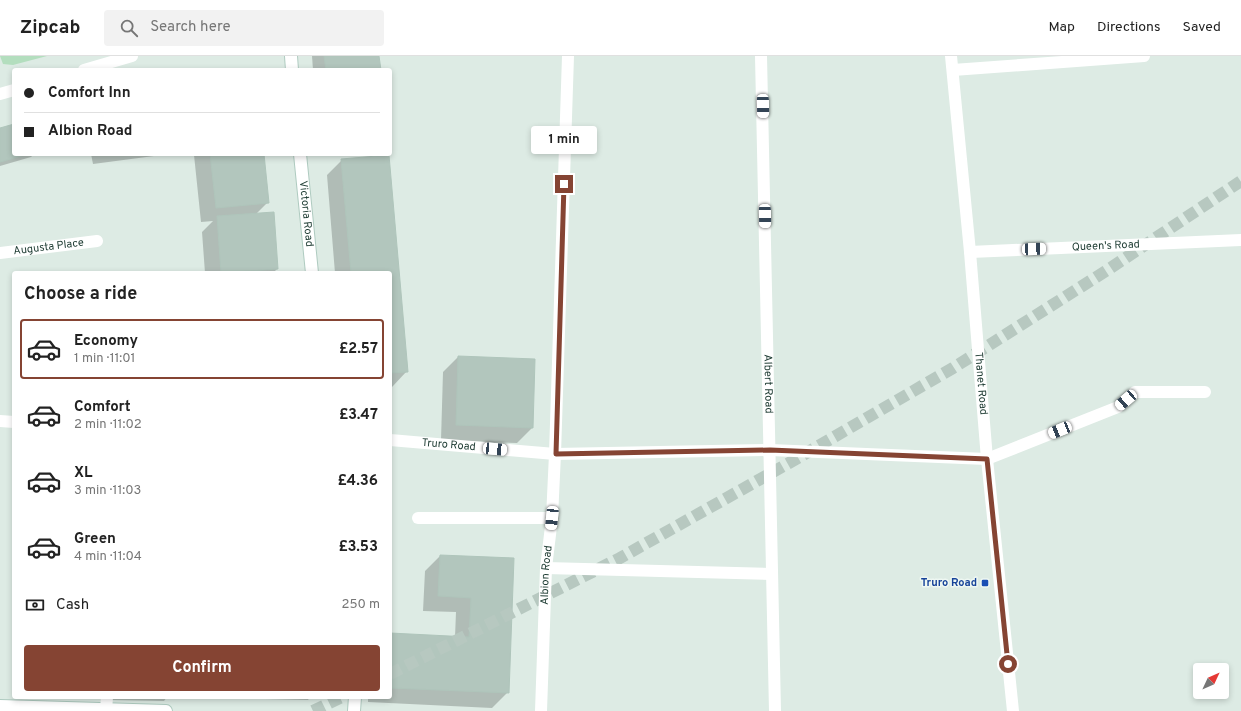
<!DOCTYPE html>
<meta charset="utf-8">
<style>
body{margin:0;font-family:Overpass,sans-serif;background:#f2f2f2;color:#222;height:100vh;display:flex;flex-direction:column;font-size:15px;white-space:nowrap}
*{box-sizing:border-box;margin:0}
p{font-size:13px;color:#767676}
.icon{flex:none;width:22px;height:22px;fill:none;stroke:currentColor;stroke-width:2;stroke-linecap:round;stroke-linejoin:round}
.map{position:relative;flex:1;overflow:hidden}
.details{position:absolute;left:12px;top:215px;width:380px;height:428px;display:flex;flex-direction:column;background:#fff;border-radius:4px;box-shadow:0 2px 6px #0003}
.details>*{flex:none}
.guide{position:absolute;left:12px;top:12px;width:380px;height:88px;border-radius:4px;box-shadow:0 2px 6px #0003;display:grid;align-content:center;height:88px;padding:0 12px;background:#fff}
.needle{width:26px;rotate:46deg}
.controls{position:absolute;left:1193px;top:607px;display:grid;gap:8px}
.controls a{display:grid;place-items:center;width:36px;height:36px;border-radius:4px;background:#fff;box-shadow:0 2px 6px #0003;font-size:20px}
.end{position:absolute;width:18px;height:18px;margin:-9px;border:5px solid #854433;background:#fff;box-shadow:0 0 0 2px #fff}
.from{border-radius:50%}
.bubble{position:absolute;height:28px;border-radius:4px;background:#fff;box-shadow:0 2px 6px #0003;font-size:13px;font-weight:700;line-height:28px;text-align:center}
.car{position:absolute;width:12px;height:24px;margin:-12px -6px;border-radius:5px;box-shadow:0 0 3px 1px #0007;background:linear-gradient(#fff 24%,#345 0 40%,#fff 0 76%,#345 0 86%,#fff 0)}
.guide b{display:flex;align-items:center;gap:14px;height:38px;font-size:15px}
.guide b+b{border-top:1px solid #e0e0e0}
.guide i{width:10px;height:10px;background:#222}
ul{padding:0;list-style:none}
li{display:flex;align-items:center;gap:12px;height:60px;margin:0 8px 6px;padding:0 4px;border:2px solid transparent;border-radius:4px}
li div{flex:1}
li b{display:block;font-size:15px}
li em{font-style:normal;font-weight:700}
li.selected{border-color:#854433}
li>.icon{width:36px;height:36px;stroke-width:1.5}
h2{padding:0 12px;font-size:18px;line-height:48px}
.pay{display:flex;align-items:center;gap:10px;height:44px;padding:0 12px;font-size:15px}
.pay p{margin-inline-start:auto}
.cta{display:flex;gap:8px;margin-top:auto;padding:8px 12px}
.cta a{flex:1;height:46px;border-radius:4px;background:#854433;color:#fff;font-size:16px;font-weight:700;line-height:46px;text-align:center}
header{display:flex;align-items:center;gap:24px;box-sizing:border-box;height:56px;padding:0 20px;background:#fff;border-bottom:1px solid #e0e0e0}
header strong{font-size:19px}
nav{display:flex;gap:22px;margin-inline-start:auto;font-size:14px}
.search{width:280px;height:36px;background:#f2f2f2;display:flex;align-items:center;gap:10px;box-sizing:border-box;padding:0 14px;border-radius:4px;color:#767676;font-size:15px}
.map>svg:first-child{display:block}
.green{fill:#b3debe}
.shadow{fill:#0003}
.building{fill:#b2c6bd;stroke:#afc5bb}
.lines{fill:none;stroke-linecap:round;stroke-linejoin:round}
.street-tunnel{stroke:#b7c8c0;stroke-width:12;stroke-dasharray:12 6;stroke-linecap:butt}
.secondary-casing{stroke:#afcbc0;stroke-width:14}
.lane{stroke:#fff;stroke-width:12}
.street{stroke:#fff;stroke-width:12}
.secondary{stroke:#fff;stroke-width:12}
.route{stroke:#854433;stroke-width:5}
.transit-dot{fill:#1a4fb4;stroke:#eef7f2;stroke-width:1.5}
.labels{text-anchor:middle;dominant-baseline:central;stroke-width:3;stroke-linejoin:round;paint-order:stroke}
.street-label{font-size:11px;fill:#1d3b32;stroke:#eef7f2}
.transit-label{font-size:11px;font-weight:bold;fill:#164399;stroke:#eef7f2;text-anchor:end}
</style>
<header>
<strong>Zipcab</strong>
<div class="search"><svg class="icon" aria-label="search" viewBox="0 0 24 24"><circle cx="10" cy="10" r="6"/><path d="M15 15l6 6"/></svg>Search here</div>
<nav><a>Map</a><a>Directions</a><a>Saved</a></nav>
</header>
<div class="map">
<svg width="1241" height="655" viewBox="0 0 1241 655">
<rect width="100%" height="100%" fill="#ddebe4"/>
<polygon class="green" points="0,0 47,0 13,9 3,8"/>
<g class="shadow">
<polygon points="312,0 378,0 380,14 313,14"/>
<polygon points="14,69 14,98 34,98 31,101 0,110 0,73"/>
<polygon points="91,98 157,98 154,100 93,108"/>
<polygon points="195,98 263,98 268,146 256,158 277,213 273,217 205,217 202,176 213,165 201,166 194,99"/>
<polygon points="388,100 407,315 392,331 390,331 390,217 335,217 327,119 342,104"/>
<polygon points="458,301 532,372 517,387 441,384 443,316"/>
<polygon points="440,500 513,503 508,636 492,652 368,646 368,641 390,641 390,578 455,581 456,556 423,555 425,515"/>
<polygon points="112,641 167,641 164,645 112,644"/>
<polygon points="169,641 310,641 308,644"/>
</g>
<g class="building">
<polygon points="324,0 379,0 381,14 326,14"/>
<polygon points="14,68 14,98 28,98 0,106 0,72"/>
<polygon points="210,98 264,98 269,147 216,152"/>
<polygon points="389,99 408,316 390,317 390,217 351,217 341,103"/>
<polygon points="274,156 278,213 221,217 217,160"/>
<polygon points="458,300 535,303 533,372 456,369"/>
<polygon points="440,499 514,502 509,637 390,632 390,577 469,581 471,542 438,540"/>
</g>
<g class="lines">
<g class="street-tunnel">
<polyline points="390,618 620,502 796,403 953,312 1109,213 1241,125"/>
<polyline points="313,655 342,641"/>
</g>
<defs>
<g id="secondary">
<polyline points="291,0 292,14"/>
<path id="s7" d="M300 98 312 217"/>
<polyline points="0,650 166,655"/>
<polyline points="354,655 355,641"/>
</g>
</defs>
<use href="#secondary" class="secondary-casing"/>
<g class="lane">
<polyline points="987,403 1118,351 1135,336 1205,336"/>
<polyline points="418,462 552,462"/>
<polyline points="546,512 772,518"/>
</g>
<g class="street">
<path id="s1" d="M761 0 775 655"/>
<path id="s2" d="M951 0 970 196 987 403 1013 655"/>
<polyline points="84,14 132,0"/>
<polyline points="953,14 1144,0"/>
<polyline points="0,38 14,34"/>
<path id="s3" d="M970 196 1241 184"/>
<path id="s4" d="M0 197 97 185"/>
<polyline points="0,365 14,366"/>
<path id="s5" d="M390 384 555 398 770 394 987 403"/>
<polyline points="106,654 107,641"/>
<path id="s6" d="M541 655 546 512 552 462 555 398 568 0"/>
</g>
<use href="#secondary" class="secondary"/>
</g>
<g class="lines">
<polyline class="route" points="564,128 556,398 770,394 987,403 1008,608"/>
</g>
<rect class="transit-dot" x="981" y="523" width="8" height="8" rx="2"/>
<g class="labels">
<g class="street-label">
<text stroke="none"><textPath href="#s7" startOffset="60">Victoria Road</textPath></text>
<text stroke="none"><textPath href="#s3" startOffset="136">Queen's Road</textPath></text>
<text stroke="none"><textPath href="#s4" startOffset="49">Augusta Place</textPath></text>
<text stroke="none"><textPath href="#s1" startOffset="328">Albert Road</textPath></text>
<text stroke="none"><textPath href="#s2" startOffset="329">Thanet Road</textPath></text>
<text stroke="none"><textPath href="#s5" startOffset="59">Truro Road</textPath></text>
<text stroke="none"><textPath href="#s6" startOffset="136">Albion Road</textPath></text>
</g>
<g class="transit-label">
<text x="977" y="527">Truro Road</text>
</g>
</g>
</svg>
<div class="controls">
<a><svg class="needle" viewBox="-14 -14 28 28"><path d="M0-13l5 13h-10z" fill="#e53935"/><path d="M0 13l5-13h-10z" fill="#767676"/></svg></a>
</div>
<i class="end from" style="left:1008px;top:608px"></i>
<i class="end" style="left:564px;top:128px"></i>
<div class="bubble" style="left:531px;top:70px;width:66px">1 min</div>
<i class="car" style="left:763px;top:50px;rotate:179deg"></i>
<i class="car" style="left:765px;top:160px;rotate:179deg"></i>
<i class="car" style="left:1034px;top:193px;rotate:88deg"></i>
<i class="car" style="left:1126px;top:344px;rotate:229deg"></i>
<i class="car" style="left:1060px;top:374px;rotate:248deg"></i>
<i class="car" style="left:495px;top:393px;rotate:95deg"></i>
<i class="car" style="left:552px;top:462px;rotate:186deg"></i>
<div class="guide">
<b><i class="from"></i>Comfort Inn</b>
<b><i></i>Albion Road</b>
</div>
<section class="details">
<h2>Choose a ride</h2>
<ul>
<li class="selected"><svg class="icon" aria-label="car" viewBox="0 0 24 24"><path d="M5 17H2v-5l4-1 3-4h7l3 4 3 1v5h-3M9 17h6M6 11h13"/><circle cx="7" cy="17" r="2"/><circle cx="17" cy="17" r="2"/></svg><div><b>Economy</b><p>1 min · 11:01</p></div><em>£2.57</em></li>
<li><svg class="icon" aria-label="car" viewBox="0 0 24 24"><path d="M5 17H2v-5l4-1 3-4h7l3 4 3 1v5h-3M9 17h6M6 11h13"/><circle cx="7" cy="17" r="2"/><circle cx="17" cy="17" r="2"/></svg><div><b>Comfort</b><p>2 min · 11:02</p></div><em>£3.47</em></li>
<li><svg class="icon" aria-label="car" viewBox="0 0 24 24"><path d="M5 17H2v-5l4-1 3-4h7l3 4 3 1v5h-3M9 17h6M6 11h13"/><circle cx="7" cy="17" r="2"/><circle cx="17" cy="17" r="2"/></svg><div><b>XL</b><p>3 min · 11:03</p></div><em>£4.36</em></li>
<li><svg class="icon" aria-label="car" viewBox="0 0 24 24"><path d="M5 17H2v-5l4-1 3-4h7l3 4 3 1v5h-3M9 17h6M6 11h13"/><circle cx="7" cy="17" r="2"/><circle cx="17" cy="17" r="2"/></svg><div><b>Green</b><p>4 min · 11:04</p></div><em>£3.53</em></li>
</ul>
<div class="pay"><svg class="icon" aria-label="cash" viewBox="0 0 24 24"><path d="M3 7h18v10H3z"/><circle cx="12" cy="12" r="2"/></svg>Cash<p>250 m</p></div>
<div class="cta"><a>Confirm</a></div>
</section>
</div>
